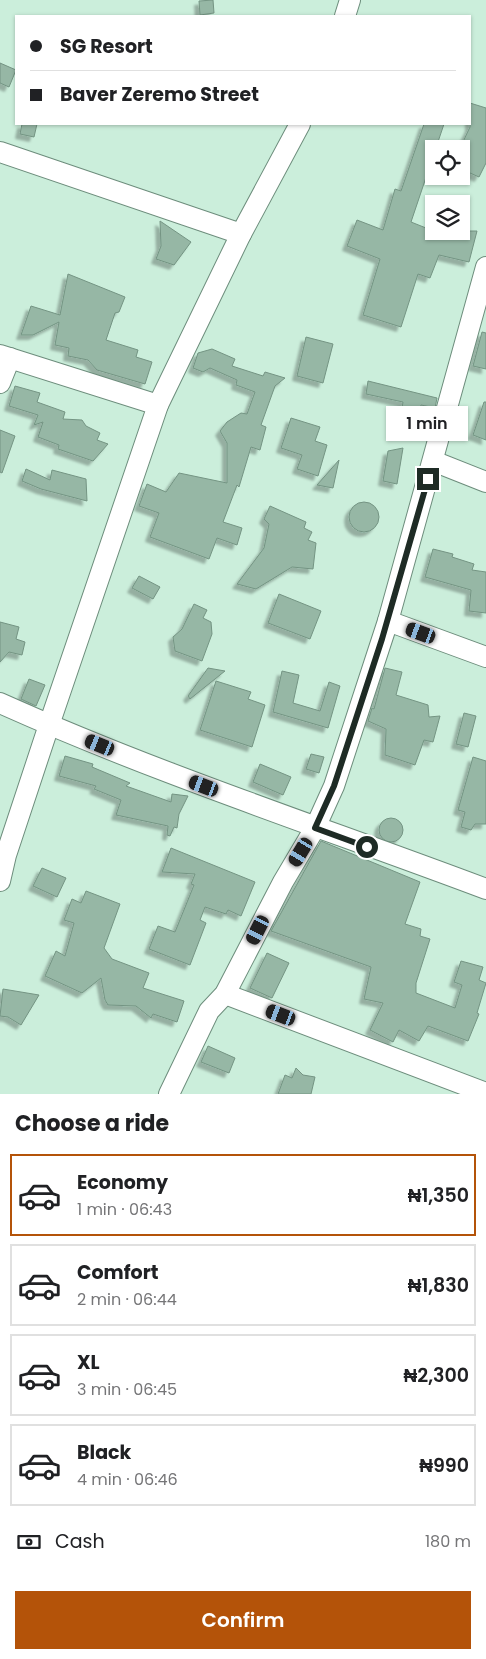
<!DOCTYPE html>
<meta charset="utf-8">
<style>
body{margin:0;font-family:Poppins,sans-serif;background:#f2f2f2;color:#202124;height:100vh;display:flex;flex-direction:column;font-size:19px;white-space:nowrap}
*{box-sizing:border-box;margin:0}
p{font-size:16px;color:#757577}
.icon{flex:none;width:28px;height:28px;fill:none;stroke:currentColor;stroke-width:2;stroke-linecap:round;stroke-linejoin:round}
.map{position:relative;height:1094px;overflow:hidden}
.details{display:flex;flex-direction:column;background:#fff;flex:1}
.details>*{flex:none}
.hud{position:absolute;left:15px;top:15px;width:456px;height:110px;border-radius:0px;box-shadow:0 1px 4px #0004;display:grid;align-content:center;height:110px;padding:0 15px;background:#fff}
.buttons{position:absolute;left:425px;top:140px;display:grid;gap:10px}
.buttons a{display:grid;place-items:center;width:45px;height:45px;border-radius:0px;background:#fff;box-shadow:0 1px 4px #0004;font-size:25px}
.end{position:absolute;width:22px;height:22px;margin:-11px;border:6px solid #1e2b25;background:#fff;box-shadow:0 0 0 2px #fff}
.from{border-radius:50%}
.bubble{position:absolute;height:35px;border-radius:0px;background:#fff;box-shadow:0 1px 4px #0004;font-size:16px;font-weight:600;line-height:35px;text-align:center}
.car{position:absolute;width:15px;height:30px;margin:-15px -8px;border-radius:6px;box-shadow:0 0 4px 1px #0007;background:linear-gradient(#222 24%,#8ab4d8 0 40%,#222 0 76%,#8ab4d8 0 86%,#222 0)}
.hud b{display:flex;align-items:center;gap:18px;height:48px;font-size:19px}
.hud b+b{border-top:1px solid #e0e0e0}
.hud i{width:12px;height:12px;background:#202124}
ul{padding:0;list-style:none}
li{display:flex;align-items:center;gap:15px;height:82px;margin:0 10px 8px;padding:0 5px;border:2px solid #e0e0e0;border-radius:0px}
li div{flex:1}
li b{display:block;font-size:19px}
li em{font-style:normal;font-weight:600}
li.on{border-color:#b45309}
li>.icon{width:45px;height:45px;stroke-width:1.5}
h2{padding:0 15px;font-size:22px;line-height:60px}
.pay{display:flex;align-items:center;gap:12px;height:55px;padding:0 15px;font-size:19px}
.pay p{margin-inline-start:auto}
.button{display:flex;gap:10px;margin-top:auto;padding:10px 15px}
.button a{flex:1;height:58px;border-radius:0px;background:#b45309;color:#fff;font-size:20px;font-weight:600;line-height:58px;text-align:center}
.map>svg:first-child{display:block}
.building{fill:#96b7a5;stroke:#749483;filter:url(#shadow)}
.lines{fill:none;stroke-linecap:round;stroke-linejoin:round}
.minor-casing{stroke:#6d8d7c;stroke-width:22}
.minor{stroke:#fff;stroke-width:20}
.route{stroke:#1e2b25;stroke-width:6}
</style>
<div class="map">
<svg width="486" height="1094" viewBox="0 0 486 1094">
<defs>
<filter id="shadow"><feDropShadow dx="-4.5" dy="4.5" stdDeviation="1" flood-color="#0004"/></filter>
</defs>
<rect width="100%" height="100%" fill="#cbeedb"/>
<g class="building">
<polygon points="213,0 214,13 200,15 199,1"/>
<polygon points="0,63 16,70 9,87 0,83"/>
<polygon points="470,103 486,108 486,163 479,177 461,169 461,146 470,127"/>
<polygon points="22,124 37,124 34,137 20,134"/>
<polygon points="424,124 444,124 411,222 426,228 426,231 477,231 469,262 439,255 430,278 418,274 401,327 363,315 380,259 347,246 357,220 383,230 395,189 401,191"/>
<polygon points="160,221 191,242 174,265 156,259 161,246"/>
<polygon points="68,274 125,297 119,312 115,313 106,340 138,350 136,357 152,362 145,384 97,370 88,360 68,356 69,348 55,345 59,322 33,335 21,335 31,306 60,315"/>
<polygon points="482,332 486,333 486,369 473,366"/>
<polygon points="306,337 333,344 323,383 297,376"/>
<polygon points="212,349 235,359 232,366 263,376 265,372 285,378 275,386 261,425 266,427 260,450 251,447 239,487 237,485 223,522 242,528 237,545 217,538 209,559 150,537 159,513 139,506 147,484 166,492 179,473 227,483 227,443 220,431 227,422 241,413 247,414 255,392 236,385 237,380 210,368 203,372 193,368 198,353"/>
<polygon points="368,381 437,398 435,408 421,405 419,412 402,408 403,402 366,394"/>
<polygon points="15,386 40,393 37,402 65,412 63,419 82,420 86,426 100,433 97,440 108,444 93,461 58,449 59,445 38,437 43,422 34,425 38,415 9,406"/>
<polygon points="484,402 486,402 486,440 473,435"/>
<polygon points="291,418 320,427 315,441 327,445 318,476 297,469 302,455 281,448"/>
<polygon points="0,430 15,436 2,473 0,472"/>
<polygon points="403,448 397,484 383,481 388,451"/>
<polygon points="339,460 333,488 317,485"/>
<polygon points="26,469 50,480 52,470 86,479 87,501 41,489 22,481"/>
<circle cx="364" cy="517" r="15"/>
<polygon points="270,506 306,522 304,528 312,532 308,540 316,543 313,569 292,567 256,589 237,584 264,548 269,524 264,519"/>
<polygon points="433,549 453,554 452,557 474,564 472,570 486,572 486,613 469,611 471,590 425,577"/>
<polygon points="139,576 160,587 153,599 132,588"/>
<polygon points="279,594 321,611 310,639 268,623"/>
<polygon points="194,604 207,610 203,618 211,622 212,634 202,661 175,651 173,637 182,629"/>
<polygon points="0,622 19,627 16,639 25,642 22,655 9,652 0,662"/>
<polygon points="208,668 225,671 190,699 188,696"/>
<polygon points="385,668 402,672 396,695 428,705 429,717 440,716 433,742 424,740 415,765 385,755 386,729 368,721 372,708 374,709"/>
<polygon points="282,671 299,675 293,703 320,711 329,682 340,686 328,728 273,712"/>
<polygon points="29,679 45,685 36,706 21,699"/>
<polygon points="216,681 251,692 248,699 265,705 252,747 200,730"/>
<polygon points="464,713 476,716 468,747 456,744"/>
<polygon points="311,754 324,757 319,773 306,769"/>
<polygon points="65,756 93,764 92,767 130,783 126,786 171,802 172,794 188,796 179,814 177,828 174,827 170,836 167,835 168,826 116,815 121,800 94,789 96,786 59,776"/>
<polygon points="473,757 486,761 486,824 475,824 471,830 461,827 465,812 458,810"/>
<polygon points="260,764 291,777 283,795 253,782"/>
<circle cx="391" cy="830" r="12"/>
<polygon points="321,841 420,882 405,924 421,929 420,936 430,939 416,983 416,993 455,1008 462,985 454,982 461,961 483,967 479,980 486,983 477,1013 479,1014 468,1041 428,1026 419,1041 399,1030 393,1042 370,1030 383,1003 364,999 371,967 271,931"/>
<polygon points="171,848 255,882 241,916 228,910 226,914 205,907 200,920 206,923 190,965 149,949 158,926 175,932 194,885 191,884 195,874 162,872"/>
<polygon points="42,868 66,878 57,897 33,886"/>
<polygon points="86,891 120,904 104,948 112,959 149,973 143,988 184,1001 177,1022 153,1014 151,1018 136,1006 108,1005 105,1000 101,978 82,993 45,976 56,951 65,956 74,923 64,920 72,899 81,903"/>
<polygon points="267,953 289,963 272,998 250,988"/>
<polygon points="3,989 39,995 21,1025 8,1017 0,1016"/>
<polygon points="208,1046 235,1058 229,1073 201,1062"/>
<polygon points="296,1068 303,1075 315,1077 311,1094 278,1094 285,1075 292,1078"/>
</g>
<g class="lines">
<defs>
<g id="minor">
<polyline points="345,16 350,0"/>
<polyline points="0,152 241,234"/>
<polyline points="0,355 158,405"/>
<polyline points="0,383 10,358"/>
<polyline points="433,461 486,482"/>
<polyline points="388,621 486,657"/>
<path d="M0 703C158 774 324 828 486 889"/>
<polyline points="0,881 6,855 49,725 158,405 241,234 300,124"/>
<polyline points="225,994 486,1093"/>
<polyline points="169,1094 209,1011 225,994 283,882 315,828 334,786 388,621 486,267"/>
</g>
</defs>
<use href="#minor" class="minor-casing"/>
<use href="#minor" class="minor"/>
</g>
<g class="lines">
<polyline class="route" points="367,847 315,828 334,786 382,639 428,479"/>
</g>
</svg>
<div class="buttons">
<a><svg class="icon" aria-label="locate" viewBox="0 0 24 24"><circle cx="12" cy="12" r="6"/><path d="M12 2v4M12 18v4M2 12h4M18 12h4"/></svg></a>
<a><svg class="icon" aria-label="layers" viewBox="0 0 24 24"><path d="M12 4l9 5-9 5-9-5zM3 14l9 5 9-5"/></svg></a>
</div>
<i class="end from" style="left:367px;top:847px"></i>
<i class="end" style="left:428px;top:479px"></i>
<div class="bubble" style="left:386px;top:406px;width:82px">1 min</div>
<i class="car" style="left:421px;top:633px;rotate:290deg"></i>
<i class="car" style="left:100px;top:745px;rotate:292deg"></i>
<i class="car" style="left:204px;top:786px;rotate:291deg"></i>
<i class="car" style="left:301px;top:852px;rotate:211deg"></i>
<i class="car" style="left:258px;top:930px;rotate:207deg"></i>
<i class="car" style="left:281px;top:1015px;rotate:291deg"></i>
<div class="hud">
<b><i class="from"></i>SG Resort</b>
<b><i></i>Baver Zeremo Street</b>
</div>
</div>
<section class="details">
<h2>Choose a ride</h2>
<ul>
<li class="on"><svg class="icon" aria-label="car" viewBox="0 0 24 24"><path d="M5 17H2v-5l4-1 3-4h7l3 4 3 1v5h-3M9 17h6M6 11h13"/><circle cx="7" cy="17" r="2"/><circle cx="17" cy="17" r="2"/></svg><div><b>Economy</b><p>1 min · 06:43</p></div><em>₦1,350</em></li>
<li><svg class="icon" aria-label="car" viewBox="0 0 24 24"><path d="M5 17H2v-5l4-1 3-4h7l3 4 3 1v5h-3M9 17h6M6 11h13"/><circle cx="7" cy="17" r="2"/><circle cx="17" cy="17" r="2"/></svg><div><b>Comfort</b><p>2 min · 06:44</p></div><em>₦1,830</em></li>
<li><svg class="icon" aria-label="car" viewBox="0 0 24 24"><path d="M5 17H2v-5l4-1 3-4h7l3 4 3 1v5h-3M9 17h6M6 11h13"/><circle cx="7" cy="17" r="2"/><circle cx="17" cy="17" r="2"/></svg><div><b>XL</b><p>3 min · 06:45</p></div><em>₦2,300</em></li>
<li><svg class="icon" aria-label="car" viewBox="0 0 24 24"><path d="M5 17H2v-5l4-1 3-4h7l3 4 3 1v5h-3M9 17h6M6 11h13"/><circle cx="7" cy="17" r="2"/><circle cx="17" cy="17" r="2"/></svg><div><b>Black</b><p>4 min · 06:46</p></div><em>₦990</em></li>
</ul>
<div class="pay"><svg class="icon" aria-label="cash" viewBox="0 0 24 24"><path d="M3 7h18v10H3z"/><circle cx="12" cy="12" r="2"/></svg>Cash<p>180 m</p></div>
<div class="button"><a>Confirm</a></div>
</section>
